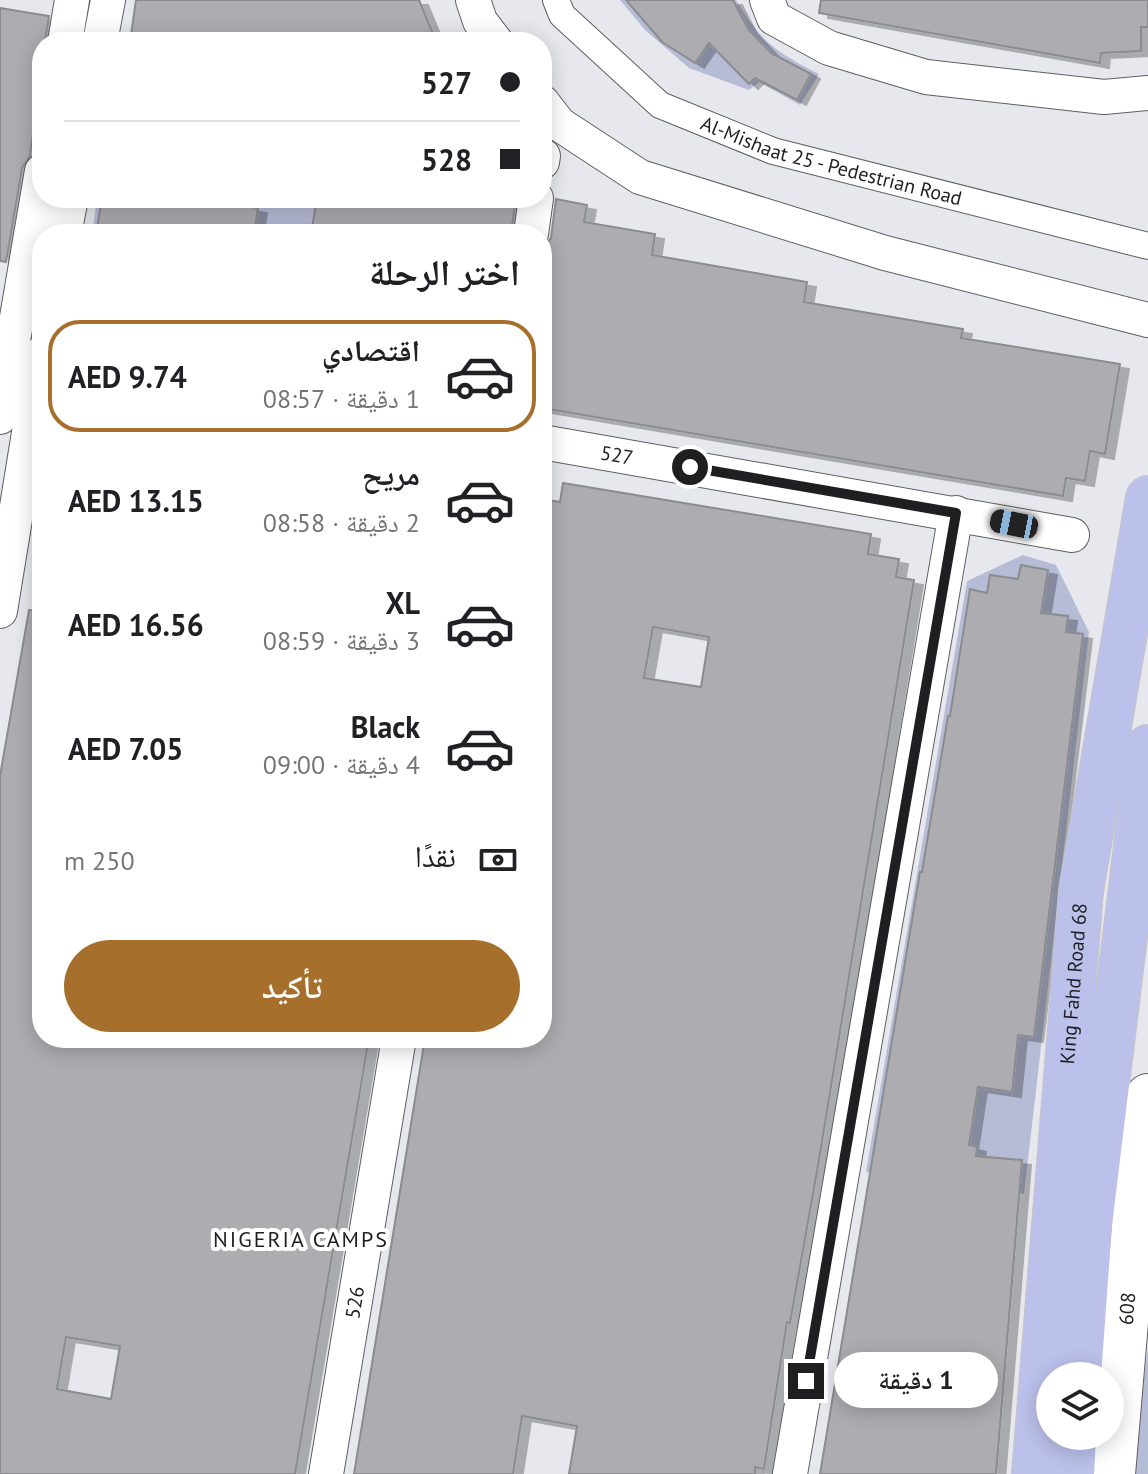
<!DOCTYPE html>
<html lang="ar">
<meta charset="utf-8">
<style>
body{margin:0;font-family:"PT Sans","Noto Naskh Arabic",sans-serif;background:#f6f6f6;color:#202124;direction:rtl;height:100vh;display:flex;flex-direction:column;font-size:30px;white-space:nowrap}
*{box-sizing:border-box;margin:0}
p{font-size:26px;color:#757577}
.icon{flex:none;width:44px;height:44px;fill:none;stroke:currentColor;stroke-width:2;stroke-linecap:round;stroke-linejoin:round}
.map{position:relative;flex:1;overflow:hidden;direction:ltr}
.sheet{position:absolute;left:32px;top:224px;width:520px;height:824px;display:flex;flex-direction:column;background:#fff;border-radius:32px;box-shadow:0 4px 20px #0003;direction:rtl}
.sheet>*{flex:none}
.banner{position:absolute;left:32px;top:32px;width:520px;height:176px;border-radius:32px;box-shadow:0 4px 20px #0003;direction:rtl;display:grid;align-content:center;height:176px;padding:0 32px;background:#fff}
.buttons{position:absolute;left:1036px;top:1362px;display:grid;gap:16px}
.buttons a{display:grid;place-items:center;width:88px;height:88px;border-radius:50%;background:#fff;box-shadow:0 4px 20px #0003;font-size:40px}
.end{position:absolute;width:36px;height:36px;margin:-18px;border:10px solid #1f1f21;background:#fff;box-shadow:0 0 0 4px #fff}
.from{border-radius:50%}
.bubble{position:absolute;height:56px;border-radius:28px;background:#fff;box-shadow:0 4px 20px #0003;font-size:26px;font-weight:600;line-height:56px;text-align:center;direction:rtl}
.car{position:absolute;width:24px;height:48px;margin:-24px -12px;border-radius:10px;box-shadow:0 0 6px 2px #0007;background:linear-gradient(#222 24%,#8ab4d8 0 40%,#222 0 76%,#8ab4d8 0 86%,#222 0)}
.banner b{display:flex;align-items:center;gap:28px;height:76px;font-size:30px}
.banner b+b{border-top:2px solid #e0e0e0}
.banner i{width:20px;height:20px;background:#202124}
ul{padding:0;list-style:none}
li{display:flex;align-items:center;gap:24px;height:112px;margin:0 16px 12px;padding:0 16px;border:4px solid transparent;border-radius:32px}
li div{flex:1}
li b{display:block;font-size:30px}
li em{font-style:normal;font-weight:600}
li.current{border-color:#a76f2c}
li>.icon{width:72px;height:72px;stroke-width:1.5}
h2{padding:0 32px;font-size:36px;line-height:96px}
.pay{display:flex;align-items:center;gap:20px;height:88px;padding:0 32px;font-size:30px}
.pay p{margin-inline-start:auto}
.button{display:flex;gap:16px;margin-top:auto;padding:16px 32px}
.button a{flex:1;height:92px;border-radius:48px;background:#a76f2c;color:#fff;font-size:32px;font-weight:600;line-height:92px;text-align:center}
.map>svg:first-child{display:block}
.green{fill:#b7bcd6}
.building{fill:#acacb1;stroke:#8b8c90;stroke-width:2;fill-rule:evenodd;filter:url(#shadow)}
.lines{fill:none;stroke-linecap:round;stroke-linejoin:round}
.pedestrian-casing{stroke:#5e5f62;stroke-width:28}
.minor-casing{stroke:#5e5f62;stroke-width:36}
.secondary-casing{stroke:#5e5f62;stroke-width:46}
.primary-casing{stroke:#c5c5c5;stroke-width:46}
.pedestrian{stroke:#fff;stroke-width:26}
.minor{stroke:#fff;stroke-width:34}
.secondary{stroke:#fff;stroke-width:44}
.primary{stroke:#bcc1eb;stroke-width:44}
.route{stroke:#1f1f21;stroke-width:10}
.labels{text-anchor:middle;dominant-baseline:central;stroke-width:8;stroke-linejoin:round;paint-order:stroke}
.street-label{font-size:20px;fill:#1f1f21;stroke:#fff}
.neighbourhood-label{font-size:22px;letter-spacing:2px;fill:#1f1f21;stroke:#fff}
</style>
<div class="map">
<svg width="1148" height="1474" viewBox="0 0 1148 1474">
<defs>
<filter id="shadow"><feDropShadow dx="9" dy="5" stdDeviation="0" flood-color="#0004"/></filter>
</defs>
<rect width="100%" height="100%" fill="#e7e8ed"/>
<g class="green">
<path d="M620 0H736C761 42 776 52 819 74L800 105 759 82 749 90 689 68 645 30Z"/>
<polygon points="97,198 513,198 507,234 92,234"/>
<polygon points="1023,555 1056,565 1089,632 1024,1194 866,1172 967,581"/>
<polygon points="1148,1347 1148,1474 1131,1474"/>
</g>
<g class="building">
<polygon points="136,0 419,0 434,36 420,42 130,42"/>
<polygon points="626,0 733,0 748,29 771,53 811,74 797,100 755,78 749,84 709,43 695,63 662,42"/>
<polygon points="821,0 1148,0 1148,27 1141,27 1141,51 1101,53 1100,63 819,13"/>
<polygon points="0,8 49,16 45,42 42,42 42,65 30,156 22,168 6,262 0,261"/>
<polygon points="102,198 197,198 258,208 254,234 96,234"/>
<polygon points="317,198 516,198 511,234 311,234"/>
<polygon points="556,199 587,205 584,222 655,234 652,255 807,282 804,302 963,329 961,338 1120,364 1105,454 1090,451 1085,481 1066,478 1063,496 542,408 542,250 551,238"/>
<path d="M563 483 871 534 868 554 899 559 896 577 914 580 819 1160 790 1323 787 1322 764 1469 755 1467V1474H569L577 1426 522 1416 513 1474H354L425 1038H542V499L560 502ZM653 627 709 637 701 687 644 678Z"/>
<polygon points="1021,565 1048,570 1041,613 1068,616 1066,632 1083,634 1034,1037 1018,1035 1012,1092 978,1087 969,1145 977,1147 976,1156 1022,1160 996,1474 820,1474 920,872 922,872 948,716 950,716 970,589 987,593 990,575 1018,579"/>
<path d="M29 610 42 611V1038H369L295 1474H0V776ZM66 1337 120 1346 111 1399 57 1389Z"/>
</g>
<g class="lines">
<defs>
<g id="pedestrian">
<path id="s1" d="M556 0 562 15 660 105 773 151 1148 246"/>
</g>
<g id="minor">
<polyline points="473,0 480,21 496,42"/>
<polyline points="767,0 774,18 829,48 926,77 1104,97 1148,93"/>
<polyline points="65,42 72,0"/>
<polyline points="100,42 108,0"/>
<polyline points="542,102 559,124 640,177 885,253 1148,320"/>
<polyline points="542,162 543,156"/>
<polyline points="64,234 71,198"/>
<polyline points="531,234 536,198"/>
<polyline points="0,417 42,171"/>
<path id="s2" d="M542 442 1072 535"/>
<polyline points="0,611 42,353"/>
<path id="s3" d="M326 1474 399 1038"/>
<polyline points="790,1474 956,513"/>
</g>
<g id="secondary">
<path id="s4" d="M1113 1474 1138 1181 1148 1096"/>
</g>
<g id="primary">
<polyline points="1079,1376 1090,1224 1148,747"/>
<path id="s5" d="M1034 1474 1081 891 1148 498"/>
<polyline points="1072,1474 1074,1436"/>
</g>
</defs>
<use href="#pedestrian" class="pedestrian-casing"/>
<use href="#minor" class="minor-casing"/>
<use href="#secondary" class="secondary-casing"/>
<use href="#primary" class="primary-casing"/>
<use href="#pedestrian" class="pedestrian"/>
<use href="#minor" class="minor"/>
<use href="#secondary" class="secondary"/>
<use href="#primary" class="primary"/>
</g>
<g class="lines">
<polyline class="route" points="690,467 956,513 806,1381"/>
</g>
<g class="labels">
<g class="street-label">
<text stroke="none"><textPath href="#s1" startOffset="330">Al-Mishaat 25 - Pedestrian Road</textPath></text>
<text stroke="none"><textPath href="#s2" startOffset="76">527</textPath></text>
<text stroke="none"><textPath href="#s5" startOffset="492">King Fahd Road 68</textPath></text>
<text stroke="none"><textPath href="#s3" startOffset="174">526</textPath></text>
<text stroke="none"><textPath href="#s4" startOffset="166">608</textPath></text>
</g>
<g class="neighbourhood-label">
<text x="301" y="1239">NIGERIA CAMPS</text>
</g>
</g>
</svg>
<div class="buttons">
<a><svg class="icon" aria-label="layers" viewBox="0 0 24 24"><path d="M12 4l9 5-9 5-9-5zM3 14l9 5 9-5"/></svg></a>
</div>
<i class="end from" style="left:690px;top:467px"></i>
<i class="end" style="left:806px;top:1381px"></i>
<div class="bubble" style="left:834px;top:1352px;width:164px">1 دقيقة</div>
<i class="car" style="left:1014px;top:524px;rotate:281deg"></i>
<div class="banner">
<b><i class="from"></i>527</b>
<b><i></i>528</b>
</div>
<section class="sheet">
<h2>اختر الرحلة</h2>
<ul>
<li class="current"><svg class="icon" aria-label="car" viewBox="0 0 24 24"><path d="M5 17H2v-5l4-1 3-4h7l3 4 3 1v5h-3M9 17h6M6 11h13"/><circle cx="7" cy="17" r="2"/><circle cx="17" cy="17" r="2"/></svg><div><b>اقتصادي</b><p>1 دقيقة · 08:57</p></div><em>AED 9.74</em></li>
<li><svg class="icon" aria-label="car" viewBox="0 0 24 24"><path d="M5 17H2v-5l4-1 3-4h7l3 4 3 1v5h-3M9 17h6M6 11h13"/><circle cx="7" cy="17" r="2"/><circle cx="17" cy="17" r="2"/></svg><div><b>مريح</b><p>2 دقيقة · 08:58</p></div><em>AED 13.15</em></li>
<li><svg class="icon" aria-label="car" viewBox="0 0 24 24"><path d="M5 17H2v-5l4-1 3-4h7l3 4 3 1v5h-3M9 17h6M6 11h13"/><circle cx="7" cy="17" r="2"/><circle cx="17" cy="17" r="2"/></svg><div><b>XL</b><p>3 دقيقة · 08:59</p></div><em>AED 16.56</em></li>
<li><svg class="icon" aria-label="car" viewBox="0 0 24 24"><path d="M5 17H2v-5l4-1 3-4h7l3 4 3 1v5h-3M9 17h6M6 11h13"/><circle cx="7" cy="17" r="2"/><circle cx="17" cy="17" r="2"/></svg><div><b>Black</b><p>4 دقيقة · 09:00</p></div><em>AED 7.05</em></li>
</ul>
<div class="pay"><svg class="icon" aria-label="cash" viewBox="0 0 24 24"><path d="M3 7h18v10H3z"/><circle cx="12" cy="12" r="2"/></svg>نقدًا<p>250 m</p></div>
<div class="button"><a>تأكيد</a></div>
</section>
</div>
